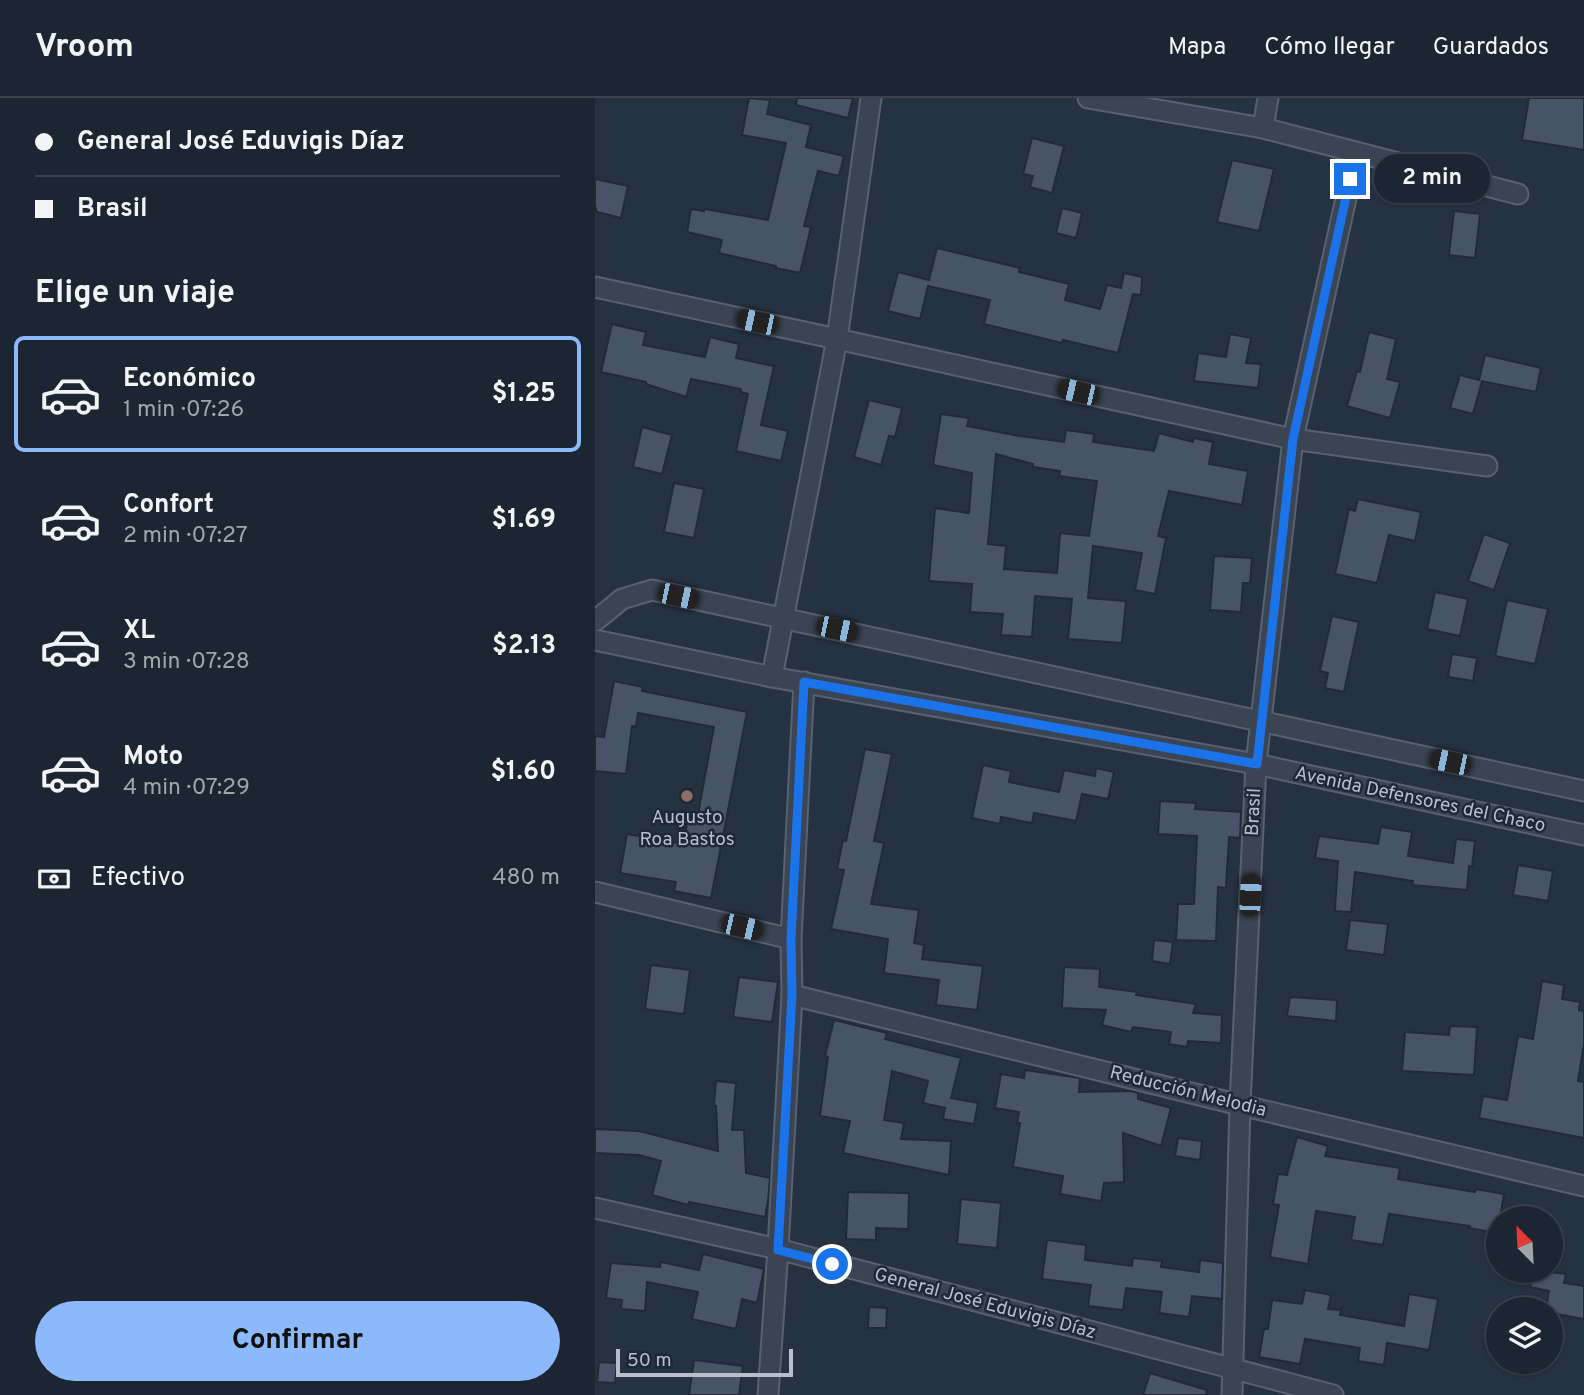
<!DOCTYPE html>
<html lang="es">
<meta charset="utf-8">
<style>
body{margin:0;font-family:Overpass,sans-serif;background:#252e3a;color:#f1f3f6;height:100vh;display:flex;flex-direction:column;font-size:26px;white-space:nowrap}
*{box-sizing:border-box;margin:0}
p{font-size:23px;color:#a0a5ac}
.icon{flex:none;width:38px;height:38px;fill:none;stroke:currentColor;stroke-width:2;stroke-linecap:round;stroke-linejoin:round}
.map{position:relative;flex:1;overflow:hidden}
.details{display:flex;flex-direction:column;background:#1c2632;width:595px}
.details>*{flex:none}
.banner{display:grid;align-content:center;height:154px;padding:0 35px;background:#1c2632}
.needle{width:46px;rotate:336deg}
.fabs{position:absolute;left:891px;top:1108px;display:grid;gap:14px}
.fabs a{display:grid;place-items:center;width:77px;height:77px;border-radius:50%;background:#1c2632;box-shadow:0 2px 5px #0004,0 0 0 2px #3a434d;font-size:35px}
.scale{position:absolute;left:21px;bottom:18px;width:177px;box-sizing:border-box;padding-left:7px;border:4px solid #b7bfcc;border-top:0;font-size:19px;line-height:24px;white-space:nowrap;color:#b7bfcc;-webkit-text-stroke:5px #1e2937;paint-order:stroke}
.end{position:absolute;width:32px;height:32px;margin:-16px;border:9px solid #1a73e8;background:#fff;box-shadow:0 0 0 4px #fff}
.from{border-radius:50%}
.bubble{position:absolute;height:49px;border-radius:24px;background:#1c2632;box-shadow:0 2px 5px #0004,0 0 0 2px #3a434d;font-size:23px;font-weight:700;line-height:49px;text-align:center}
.car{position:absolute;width:21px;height:42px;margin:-21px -10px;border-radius:9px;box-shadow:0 0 5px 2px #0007;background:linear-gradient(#222 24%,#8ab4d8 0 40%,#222 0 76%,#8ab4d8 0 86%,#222 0)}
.banner b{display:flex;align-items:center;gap:24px;height:66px;font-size:26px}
.banner b+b{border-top:2px solid #3a434d}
.banner i{width:18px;height:18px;background:#f1f3f6}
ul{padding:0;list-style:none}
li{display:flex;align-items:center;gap:21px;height:116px;margin:0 14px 10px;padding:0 21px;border:4px solid transparent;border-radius:10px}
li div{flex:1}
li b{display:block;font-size:26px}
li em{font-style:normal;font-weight:700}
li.on{border-color:#8cb9fb}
li>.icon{width:63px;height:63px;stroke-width:1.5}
h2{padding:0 35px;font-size:32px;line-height:84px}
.pay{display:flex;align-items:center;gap:18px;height:77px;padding:0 35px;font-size:26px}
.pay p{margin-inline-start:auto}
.button{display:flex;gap:14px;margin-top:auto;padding:14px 35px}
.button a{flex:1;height:80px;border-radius:42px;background:#8cb9fb;color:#111;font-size:28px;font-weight:700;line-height:80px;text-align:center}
header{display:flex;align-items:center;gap:42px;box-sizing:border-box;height:98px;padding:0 35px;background:#1c2632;border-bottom:2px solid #3a434d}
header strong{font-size:33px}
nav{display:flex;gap:38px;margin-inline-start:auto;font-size:24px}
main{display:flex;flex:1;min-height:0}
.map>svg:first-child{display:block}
.building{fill:#465466;stroke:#202b39;stroke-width:2;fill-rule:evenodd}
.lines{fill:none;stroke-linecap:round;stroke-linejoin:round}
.street-casing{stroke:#58626f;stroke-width:23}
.street{stroke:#3a4452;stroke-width:19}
.route{stroke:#1a73e8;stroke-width:9}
.education-dot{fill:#8d6e63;stroke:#1e2937;stroke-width:2.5}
.labels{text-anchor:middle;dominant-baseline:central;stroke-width:5;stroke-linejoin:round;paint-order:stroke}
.street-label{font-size:19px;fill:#b7bfcc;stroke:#1e2937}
.poi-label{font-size:19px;fill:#b7bfcc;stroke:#1e2937}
</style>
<header>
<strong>Vroom</strong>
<nav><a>Mapa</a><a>Cómo llegar</a><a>Guardados</a></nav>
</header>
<main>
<section class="details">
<div class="banner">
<b><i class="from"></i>General José Eduvigis Díaz</b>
<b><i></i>Brasil</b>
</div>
<h2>Elige un viaje</h2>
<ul>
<li class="on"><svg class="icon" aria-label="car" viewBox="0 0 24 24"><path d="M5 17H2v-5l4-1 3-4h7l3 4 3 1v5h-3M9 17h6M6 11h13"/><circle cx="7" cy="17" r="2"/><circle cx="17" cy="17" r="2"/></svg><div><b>Económico</b><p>1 min · 07:26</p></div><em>$1.25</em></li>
<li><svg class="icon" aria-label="car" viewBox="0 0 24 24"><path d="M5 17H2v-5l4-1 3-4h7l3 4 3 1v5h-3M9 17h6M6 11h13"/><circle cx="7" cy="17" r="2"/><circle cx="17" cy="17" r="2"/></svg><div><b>Confort</b><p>2 min · 07:27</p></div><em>$1.69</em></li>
<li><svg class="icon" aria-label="car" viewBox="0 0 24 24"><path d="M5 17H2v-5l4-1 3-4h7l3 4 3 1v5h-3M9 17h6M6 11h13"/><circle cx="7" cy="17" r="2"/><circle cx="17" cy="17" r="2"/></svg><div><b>XL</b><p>3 min · 07:28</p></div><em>$2.13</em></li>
<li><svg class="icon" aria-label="car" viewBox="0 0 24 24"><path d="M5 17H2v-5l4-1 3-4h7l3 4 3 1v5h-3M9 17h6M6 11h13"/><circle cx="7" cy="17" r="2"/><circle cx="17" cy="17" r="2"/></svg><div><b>Moto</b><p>4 min · 07:29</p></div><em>$1.60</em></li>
</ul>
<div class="pay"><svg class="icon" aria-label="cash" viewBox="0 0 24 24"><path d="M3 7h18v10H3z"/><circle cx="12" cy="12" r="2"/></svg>Efectivo<p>480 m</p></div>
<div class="button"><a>Confirmar</a></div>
</section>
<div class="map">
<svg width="989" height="1297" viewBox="0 0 989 1297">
<rect width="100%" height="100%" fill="#253242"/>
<g class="building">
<polygon points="154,0 175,2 172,16 216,27 211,49 249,58 244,78 223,73 209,128 216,129 205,175 181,170 181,168 124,155 127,142 92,134 96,111 109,113 109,111 173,122 191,45 147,37"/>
<polygon points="202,0 258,0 253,20 201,7"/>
<polygon points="934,0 989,0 989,52 927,42"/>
<polygon points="437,40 469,48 457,95 435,89 438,78 428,76"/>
<polygon points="637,62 679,71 664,133 622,124"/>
<polygon points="0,81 33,88 26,120 2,114 0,108"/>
<polygon points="467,110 487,115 481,140 461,135"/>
<polygon points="859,113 885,116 880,160 854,157"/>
<polygon points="342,150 425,170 424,174 474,186 470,202 505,211 512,187 526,190 529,175 547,179 546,197 538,196 523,255 468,242 467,245 389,226 395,202 333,188 325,221 293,213 303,174 334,182"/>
<polygon points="17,226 51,234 48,247 110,259 115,239 144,246 141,260 179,268 166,327 193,333 186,363 141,353 153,296 146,294 146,291 96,281 91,299 51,286 51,284 6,274"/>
<polygon points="774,234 801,241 792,281 805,284 795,320 752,308 762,273 765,274"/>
<polygon points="635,236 656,240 651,265 666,266 663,290 599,283 603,255 631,259"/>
<polygon points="890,257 946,270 941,294 886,283 887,283 878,316 855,310 865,277 884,282"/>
<polygon points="274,302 307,310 300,339 294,338 286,367 259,359"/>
<path d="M346 316 374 320 372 328 425 338 469 344 471 332 499 336 498 344 559 353 564 335 598 344 599 340 618 344 614 366 653 373 647 407 574 393 563 438 571 440 560 496 540 492 547 455 498 448 493 500 531 503 527 545 473 541 477 501 440 498 437 539 406 537 408 516 375 514 377 486 334 483 340 410 374 415 377 375 338 367ZM401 356 438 366V369L465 373 464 378 502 383 494 438 465 435 462 475 409 471 411 448 393 446Z"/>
<polygon points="47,329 77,337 67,376 38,369"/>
<polygon points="79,385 109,391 99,440 69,434"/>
<polygon points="763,401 826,414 820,443 794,437 782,485 740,476 754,411 760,413"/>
<polygon points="889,436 915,445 899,492 873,483"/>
<polygon points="619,458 657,460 655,485 648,485 646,514 615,512"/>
<polygon points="840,494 873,501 865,538 832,531"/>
<polygon points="912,502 953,511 940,566 900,558"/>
<polygon points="737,518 764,524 749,594 730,590 733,575 725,573"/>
<polygon points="857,556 882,560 878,583 853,579"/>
<polygon points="19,583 48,589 47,593 152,614 116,800 79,793 81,784 25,775 32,736 88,746 94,715 103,716 119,629 43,615 41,629 37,628 31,676 0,673 0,638 9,639"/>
<polygon points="270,651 297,656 279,743 289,745 276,806 324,812 319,845 329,847 327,861 388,868 382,912 341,907 344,882 289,875 293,841 236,831 249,772 242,771 248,742 251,743"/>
<polygon points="388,667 416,673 414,684 464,694 469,672 500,678 501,670 519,674 513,701 487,696 481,723 439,715 437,725 406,719 405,726 377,720"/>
<polygon points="565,703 601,705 600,711 646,714 645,740 634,739 631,790 623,789 621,843 581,842 583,806 599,806 602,738 563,736"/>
<polygon points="786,729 817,734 813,758 858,765 861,741 880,743 877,769 874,768 872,792 817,787 818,783 760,774 756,814 740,813 743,763 720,760 724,738 783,746"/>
<polygon points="923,767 958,773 953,803 918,797"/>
<polygon points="755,822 793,826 789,857 751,852"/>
<polygon points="559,842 578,844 575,866 557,863"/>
<polygon points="56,867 95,872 89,916 50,911"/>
<polygon points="469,869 505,871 504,889 542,894 541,897 601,906 598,915 627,917 626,945 593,943 592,949 574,946 576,934 538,929 536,934 507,927 511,912 467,910"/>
<polygon points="144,879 183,884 177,924 138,919"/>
<polygon points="947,883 969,887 967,901 985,904 984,912 989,913 989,946 983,983 989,984 989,1040 884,1020 888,998 912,1002 923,938 938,941"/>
<polygon points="695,899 742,902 741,923 692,918"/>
<polygon points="239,922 292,935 290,941 366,960 356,1000 383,1005 379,1026 348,1021 350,1010 328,1005 333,983 297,973 289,1022 309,1025 306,1041 356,1043 354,1077 248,1055 255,1023 225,1018 233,959 230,958"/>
<polygon points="855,928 882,929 879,977 807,973 810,934 854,937"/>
<polygon points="430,972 485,980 484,994 535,993 543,995 543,1001 576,1010 566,1048 528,1035 529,1084 509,1085 506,1103 465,1096 468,1078 418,1069 425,1025 422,1025 424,1014 400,1010 406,976 429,980"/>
<polygon points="121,983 141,985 137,1032 149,1032 151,1075 175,1080 173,1103 170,1119 94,1104 93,1107 57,1097 66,1063 44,1057 0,1055 0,1031 44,1033 123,1053 121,1008 119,1007"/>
<polygon points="702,1039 733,1048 730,1058 805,1070 803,1081 880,1094 881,1091 909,1096 905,1120 903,1120 902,1135 874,1130 875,1128 794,1116 788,1147 756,1142 760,1119 721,1113 713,1166 675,1159 684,1107 678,1106 683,1076 692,1077"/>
<polygon points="583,1040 607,1043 605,1062 580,1058"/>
<polygon points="253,1094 314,1095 313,1131 281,1130 281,1142 251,1141"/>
<polygon points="366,1101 406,1105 402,1150 362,1146"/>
<polygon points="452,1142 491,1147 490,1162 537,1168 538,1160 567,1163 566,1169 604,1174 605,1162 628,1165 627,1201 597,1198 594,1219 564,1215 567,1194 531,1190 528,1212 493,1208 496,1187 447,1181"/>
<polygon points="108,1156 169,1171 162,1205 147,1201 141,1231 97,1221 103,1194 52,1184 50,1213 26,1211 27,1202 11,1200 16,1165 65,1169 66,1164 104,1172"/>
<polygon points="938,1172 971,1176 969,1185 989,1188 989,1221 956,1215 956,1211 951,1211 954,1193 935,1189"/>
<polygon points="710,1192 736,1197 733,1211 746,1212 745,1217 809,1228 814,1196 843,1201 834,1252 792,1245 789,1267 763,1263 765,1250 710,1241 705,1266 664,1259 669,1231 673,1231 677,1202 707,1206"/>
<polygon points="274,1209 292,1210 291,1230 273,1230"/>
<polygon points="99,1262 148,1268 144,1297 94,1297"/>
<polygon points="4,1264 22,1265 20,1285 2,1284"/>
<polygon points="555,1275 612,1292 611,1297 548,1297"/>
</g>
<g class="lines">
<defs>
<g id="street">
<polyline points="493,0 668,30 923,96"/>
<polyline points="668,30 673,0"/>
<polyline points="0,189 242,241 698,341 892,368"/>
<polyline points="0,523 27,501 57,492 989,693"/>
<polyline points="0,542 177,579 661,666 989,737"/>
<polyline points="177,579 242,241 276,0"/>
<polyline points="0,794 196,841"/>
<polyline points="197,897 645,1007 989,1088"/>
<polyline points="0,1110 183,1151 738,1297"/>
<polyline points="173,1297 183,1151 197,897 196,841 209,584"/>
<polyline points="637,1297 645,1007 661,666 698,341 761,55"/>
</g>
</defs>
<use href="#street" class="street-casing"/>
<use href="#street" class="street"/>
</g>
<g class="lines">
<polyline class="route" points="237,1166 183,1152 197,897 196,841 209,584 662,666 698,341 755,81"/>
</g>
<circle class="education-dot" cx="92" cy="698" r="7"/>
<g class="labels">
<g class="street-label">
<text transform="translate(825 702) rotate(12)">Avenida Defensores del Chaco</text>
<text transform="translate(659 714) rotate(-87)">Brasil</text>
<text transform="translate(593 994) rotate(14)">Reducción Melodia</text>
<text transform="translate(390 1206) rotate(15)">General José Eduvigis Díaz</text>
</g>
<g class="poi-label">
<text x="92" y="720">Augusto<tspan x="92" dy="22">Roa Bastos</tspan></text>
</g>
</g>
</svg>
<div class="fabs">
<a><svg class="needle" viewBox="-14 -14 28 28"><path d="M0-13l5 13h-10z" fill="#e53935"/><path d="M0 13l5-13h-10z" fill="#a0a5ac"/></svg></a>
<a><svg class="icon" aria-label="layers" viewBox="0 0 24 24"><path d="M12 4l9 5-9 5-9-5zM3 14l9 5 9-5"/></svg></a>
</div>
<div class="scale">50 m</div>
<i class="end from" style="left:237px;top:1166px"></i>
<i class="end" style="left:755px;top:81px"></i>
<div class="bubble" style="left:779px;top:56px;width:116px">2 min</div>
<i class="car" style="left:162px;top:224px;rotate:282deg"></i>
<i class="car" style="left:483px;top:294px;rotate:283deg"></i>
<i class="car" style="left:83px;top:498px;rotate:102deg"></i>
<i class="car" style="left:242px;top:531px;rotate:102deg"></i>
<i class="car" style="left:855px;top:664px;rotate:282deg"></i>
<i class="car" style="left:655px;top:797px;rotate:3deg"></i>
<i class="car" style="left:147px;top:829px;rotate:103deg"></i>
</div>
</main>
